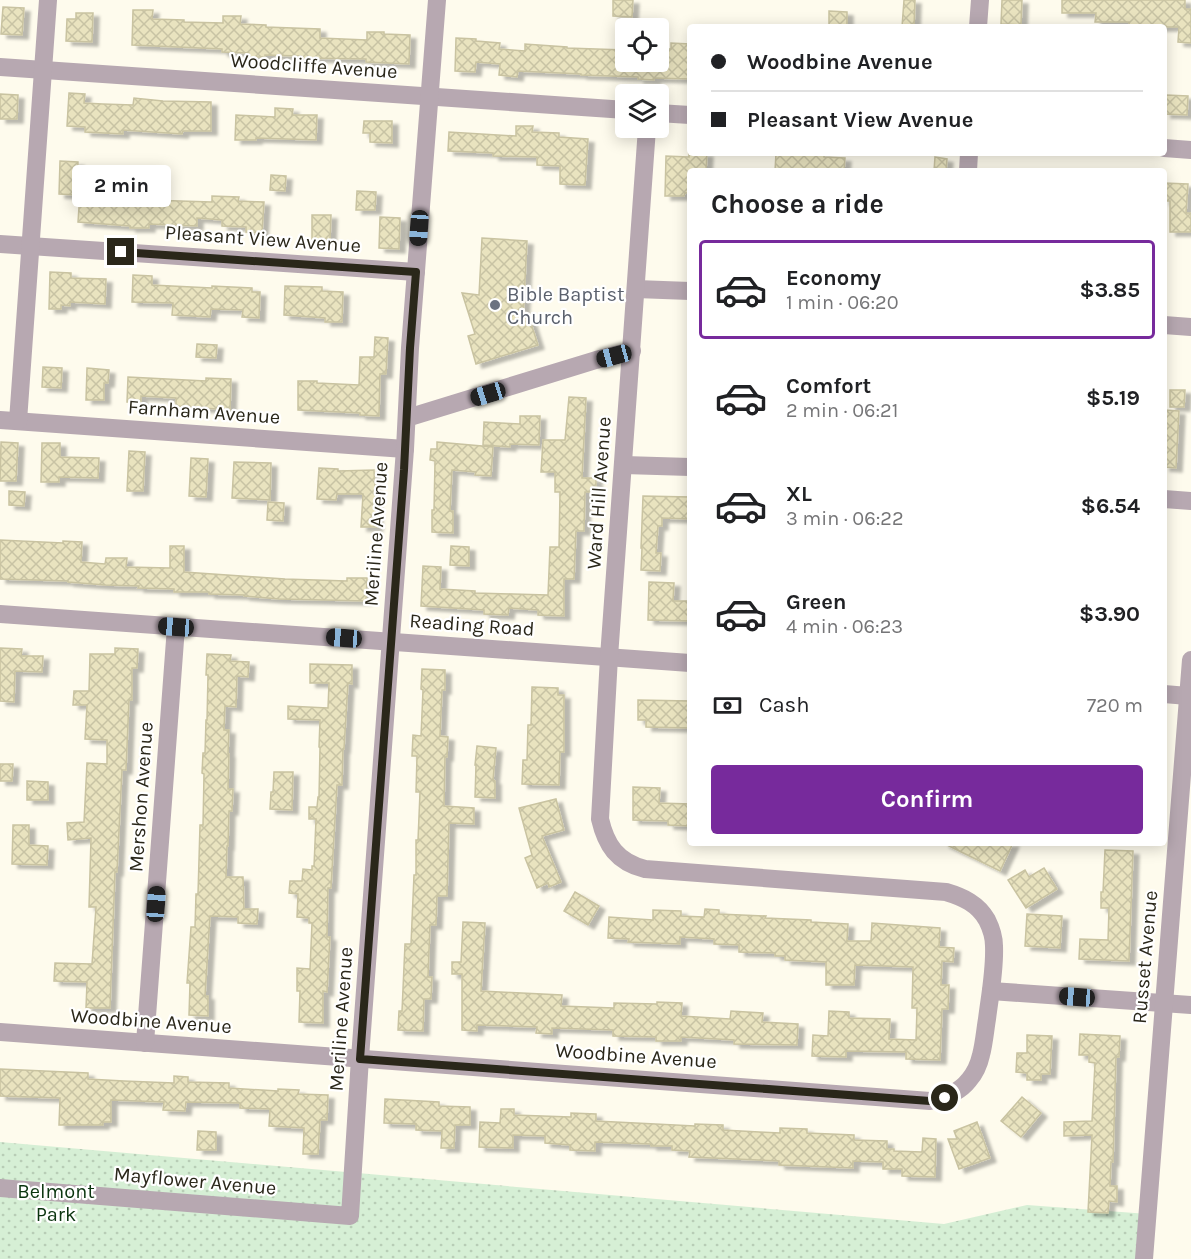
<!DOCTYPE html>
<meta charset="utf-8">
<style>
body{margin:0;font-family:Karla,sans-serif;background:#f2f2f2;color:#202124;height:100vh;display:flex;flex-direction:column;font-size:22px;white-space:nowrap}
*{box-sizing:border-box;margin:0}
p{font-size:20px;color:#757577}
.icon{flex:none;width:33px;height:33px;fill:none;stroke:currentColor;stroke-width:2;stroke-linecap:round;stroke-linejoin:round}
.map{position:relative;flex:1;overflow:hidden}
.sheet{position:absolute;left:687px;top:168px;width:480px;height:678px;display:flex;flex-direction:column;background:#fff;border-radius:6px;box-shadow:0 3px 15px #0003}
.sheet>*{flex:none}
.top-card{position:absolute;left:687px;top:24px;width:480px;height:132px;border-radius:6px;box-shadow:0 3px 15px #0003;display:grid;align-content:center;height:132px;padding:0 24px;background:#fff}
.tools{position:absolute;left:615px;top:18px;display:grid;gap:12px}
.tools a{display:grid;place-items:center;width:54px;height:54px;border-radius:6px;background:#fff;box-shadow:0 3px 15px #0003;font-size:30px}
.end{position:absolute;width:27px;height:27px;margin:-14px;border:8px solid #2a271a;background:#fff;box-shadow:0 0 0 3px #fff}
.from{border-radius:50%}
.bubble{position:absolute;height:42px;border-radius:6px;background:#fff;box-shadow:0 3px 15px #0003;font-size:20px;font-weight:700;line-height:42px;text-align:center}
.car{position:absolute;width:18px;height:36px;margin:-18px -9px;border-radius:8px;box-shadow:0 0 4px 2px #0007;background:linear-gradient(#222 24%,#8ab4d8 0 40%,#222 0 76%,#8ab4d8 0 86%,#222 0)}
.top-card b{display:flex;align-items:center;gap:21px;height:57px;font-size:22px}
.top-card b+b{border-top:2px solid #e0e0e0}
.top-card i{width:15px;height:15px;background:#202124}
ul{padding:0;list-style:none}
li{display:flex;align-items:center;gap:18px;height:99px;margin:0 12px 9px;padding:0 12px;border:3px solid transparent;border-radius:6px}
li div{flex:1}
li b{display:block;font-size:22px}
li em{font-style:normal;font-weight:700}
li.selected{border-color:#772a9c}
li>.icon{width:54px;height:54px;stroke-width:1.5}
h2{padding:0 24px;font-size:27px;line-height:72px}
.pay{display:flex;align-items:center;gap:15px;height:66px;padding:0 24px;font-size:22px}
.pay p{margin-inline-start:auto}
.action{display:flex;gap:12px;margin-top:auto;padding:12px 24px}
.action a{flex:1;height:69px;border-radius:6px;background:#772a9c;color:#fff;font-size:24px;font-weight:700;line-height:69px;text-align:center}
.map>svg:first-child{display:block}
.park{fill:url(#park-dots)}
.building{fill:url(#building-cross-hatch);stroke:#c9c3a1;stroke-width:1.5;filter:url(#shadow)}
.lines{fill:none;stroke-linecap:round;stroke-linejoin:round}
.street{stroke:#b7a8b1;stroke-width:18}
.route{stroke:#2a271a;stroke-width:8}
.worship-dot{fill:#6b7280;stroke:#fff;stroke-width:2}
.labels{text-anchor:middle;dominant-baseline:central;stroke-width:4.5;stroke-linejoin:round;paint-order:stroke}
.street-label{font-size:20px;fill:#2a271a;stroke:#fff}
.worship-label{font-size:20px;fill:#5b616d;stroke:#fff;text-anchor:start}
.park-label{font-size:20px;fill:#0a340e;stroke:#fff}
</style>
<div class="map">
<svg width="1191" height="1259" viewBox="0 0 1191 1259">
<defs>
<pattern id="park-dots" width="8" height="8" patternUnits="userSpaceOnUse" patternTransform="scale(1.5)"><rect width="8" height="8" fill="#d6efd5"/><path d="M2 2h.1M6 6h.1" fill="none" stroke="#b8cdb6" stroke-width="1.8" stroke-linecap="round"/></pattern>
<pattern id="building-cross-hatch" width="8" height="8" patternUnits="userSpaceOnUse" patternTransform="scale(1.5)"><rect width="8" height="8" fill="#e9e3bf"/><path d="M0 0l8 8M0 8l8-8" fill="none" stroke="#c8c3a4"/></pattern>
<filter id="shadow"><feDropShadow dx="6" dy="4" stdDeviation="1.5" flood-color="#0004"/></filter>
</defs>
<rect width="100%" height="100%" fill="#fefbed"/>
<polygon class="park" points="0,1142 944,1224 1027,1205 1148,1214 1144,1259 0,1259"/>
<g class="building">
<polygon points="613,0 633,0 632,17 613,16"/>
<polygon points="904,0 915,0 914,27 902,27"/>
<polygon points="1002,0 1022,0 1021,25 1001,24"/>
<polygon points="1062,0 1185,0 1185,9 1191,9 1191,43 1178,42 1179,27 1129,27 1129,22 1095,22 1096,13 1062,13"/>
<polygon points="3,7 24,8 22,35 1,34"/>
<polygon points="133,10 153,10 152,19 184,20 184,22 223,23 223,16 241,16 240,24 266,25 266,27 320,29 320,38 367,40 367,32 384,32 384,34 410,35 409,64 366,62 366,59 301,58 301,56 265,55 265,57 249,57 249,53 222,52 222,49 132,45"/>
<polygon points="829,11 847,12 847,27 829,27"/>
<polygon points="76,13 93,13 92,42 66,41 67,19 76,19"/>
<polygon points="456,38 476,39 476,41 500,43 499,49 525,51 525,44 567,47 567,48 625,50 624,62 658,62 658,49 671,49 671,43 690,44 690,79 654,78 654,80 638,79 638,77 581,75 581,74 518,71 517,77 499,75 500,64 476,62 475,72 455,71"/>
<polygon points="69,93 85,94 84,103 103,104 133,105 134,98 163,101 211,102 211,131 183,131 182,134 123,130 123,134 85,132 85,127 67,126"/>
<polygon points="0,94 18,95 17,119 0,119"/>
<polygon points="1166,95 1188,96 1187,115 1165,114"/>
<polygon points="275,108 293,109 292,115 317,115 316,140 256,138 256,140 235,140 236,115 275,117"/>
<polygon points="364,121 392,121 392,143 370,142 370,133 363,133"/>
<polygon points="516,126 533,126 532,132 559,133 559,137 588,139 585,185 560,184 560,166 537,165 537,157 493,156 493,153 448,151 449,132 516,136"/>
<polygon points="689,153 707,153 706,171 690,171 690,193 685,193 684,196 665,196 666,156 689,157"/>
<polygon points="776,153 824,154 824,157 845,158 844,171 775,171"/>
<polygon points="935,157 947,159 946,171 934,171"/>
<polygon points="60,161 78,162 77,195 59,194"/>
<polygon points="126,171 142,172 141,195 149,195 149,200 212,202 212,196 239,197 238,201 264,202 262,233 246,232 246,227 222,226 222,220 197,218 197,226 149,224 149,228 130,228 130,226 78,222 80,192 99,193 98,199 125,200"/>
<polygon points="271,175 286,176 285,191 270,190"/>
<polygon points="1164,183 1188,184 1186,213 1191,213 1191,232 1170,232 1170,201 1164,201"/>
<polygon points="357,191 376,192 375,210 356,210"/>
<polygon points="312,215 331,215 330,239 312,239"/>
<polygon points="380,217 400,218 399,249 379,248"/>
<polygon points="482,238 527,241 523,319 529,317 538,345 476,364 468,336 475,334 462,293 479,295"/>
<polygon points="50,272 71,273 71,278 106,279 105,304 70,302 70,306 61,305 61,309 49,309"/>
<polygon points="133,275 152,276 152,285 212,288 212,286 252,288 252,292 260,292 259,318 242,317 243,310 211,309 210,317 172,315 173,303 132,302"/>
<polygon points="285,286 322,287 322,291 343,292 342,322 325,322 325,318 284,315"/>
<polygon points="375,337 388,338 386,374 380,374 379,416 360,415 360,413 298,410 298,381 317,381 317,383 359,385 360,357 374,357"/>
<polygon points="197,344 217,345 216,358 196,357"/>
<polygon points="43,367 62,368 61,388 42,387"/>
<polygon points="87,368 109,370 108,383 104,383 104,400 86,400"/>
<polygon points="128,377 206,381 206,378 231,379 230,410 176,406 176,398 141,396 141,402 127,402"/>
<polygon points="1170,390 1185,390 1184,407 1170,407"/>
<polygon points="569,397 586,398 582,478 596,478 596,492 585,492 584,531 576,531 574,579 564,579 564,616 538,615 538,610 509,608 508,615 484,614 484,610 421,606 423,566 441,567 440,589 475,591 475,593 548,595 550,547 559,547 560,492 555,492 555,472 541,472 543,440 565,440"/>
<polygon points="1164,410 1179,411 1176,468 1164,467"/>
<polygon points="520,416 540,416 539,445 510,444 510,447 483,445 484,422 520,424"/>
<polygon points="1,442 18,443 16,481 0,481"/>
<polygon points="437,442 493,447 491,476 475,475 476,472 452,470 450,511 453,511 453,533 432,532 432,510 434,510 435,461 430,460 431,449 437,449"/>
<polygon points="42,443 60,443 60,457 99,458 98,478 59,477 59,482 41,482"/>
<polygon points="129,451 145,452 143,491 127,491"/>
<polygon points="191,458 208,459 206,497 189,496"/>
<polygon points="234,462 271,463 270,500 232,498"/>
<polygon points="319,468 338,469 338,471 374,470 377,527 361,527 363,494 337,494 336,500 317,499"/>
<polygon points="9,491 25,492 24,506 9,505"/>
<polygon points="643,496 690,497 690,519 662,518 662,526 658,526 656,553 661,553 660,571 641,570 642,548 641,548"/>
<polygon points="268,502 284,503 283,521 267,520"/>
<polygon points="0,540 63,543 63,541 82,542 81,562 105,564 106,558 127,558 126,567 170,568 170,546 184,546 184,572 285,579 347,581 347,578 367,578 366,601 279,599 244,596 244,595 209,594 209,592 174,592 174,589 138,588 139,586 105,585 68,582 68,581 0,579"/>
<polygon points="451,546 469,547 469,566 450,565"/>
<polygon points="649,582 674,583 673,601 690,601 690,621 648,620"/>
<polygon points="0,648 22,649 21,656 43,656 42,672 15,671 14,702 0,701"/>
<polygon points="115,648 138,649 137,668 132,668 132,700 129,700 126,770 122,770 117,872 115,872 110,1008 86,1008 87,982 54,981 55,963 92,964 96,907 89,907 91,838 68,840 67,823 84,822 87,763 107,764 107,740 85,739 87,705 73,705 74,691 89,691 90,654 115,654"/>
<polygon points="207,654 231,655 230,661 249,662 248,677 237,676 236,707 225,706 224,730 229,730 228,754 229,754 228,789 233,789 232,811 229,811 228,846 227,846 226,877 243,877 244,909 258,909 257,924 238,923 238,917 210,916 205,996 208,996 208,1016 189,1015 190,983 187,983 191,927 195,927 196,894 198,894 200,825 203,825 204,774 202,773 203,753 205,753 206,720 207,720 208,675 206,675"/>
<polygon points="310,664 352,665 352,684 348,683 344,749 343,749 342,785 337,785 331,888 328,888 327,937 330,937 327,992 323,991 323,1023 299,1022 300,991 297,991 297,968 310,969 312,923 309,923 309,918 297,917 298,894 289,893 290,881 302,881 303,869 312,870 312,866 314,866 316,819 309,819 309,807 317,807 318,797 319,797 320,748 319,747 320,720 288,719 288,706 328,708 329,683 310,683"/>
<polygon points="422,669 445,670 445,690 442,690 440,736 448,737 447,757 445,757 444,806 474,808 474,824 449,823 447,896 437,896 436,925 430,925 428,977 432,977 431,999 424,999 423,1031 398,1030 399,1011 402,1011 405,944 411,944 414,875 416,875 416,840 418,840 420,792 416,792 417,756 412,756 413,735 421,736 423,690 421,689"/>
<polygon points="532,687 558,688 558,695 564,695 564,752 560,752 559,785 522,784 523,760 527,760 528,725 531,725"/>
<polygon points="638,700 690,701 690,728 646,727 646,720 638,720"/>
<polygon points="477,746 496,748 493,780 495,781 495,798 475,797 476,765 475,765"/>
<polygon points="0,764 13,764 12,781 0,781"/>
<polygon points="274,772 293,772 292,810 270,809 271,792 273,792"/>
<polygon points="27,781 48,782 48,800 27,800"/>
<polygon points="633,787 660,788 659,803 690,804 690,826 668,825 668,821 633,820"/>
<polygon points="556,799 564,830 542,836 561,882 549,887 548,883 537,888 525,858 532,855 519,808"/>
<polygon points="13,825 29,825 29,845 48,846 47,865 12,864"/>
<polygon points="943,843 1013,843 1000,871"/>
<polygon points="1105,850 1133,851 1129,961 1079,959 1080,939 1108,940 1109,908 1101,908 1101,892 1103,892"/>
<polygon points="1044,868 1057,889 1026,908 1008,880 1025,870 1029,877"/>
<polygon points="575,892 599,906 588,925 564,911"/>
<polygon points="705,909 719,910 719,914 766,916 765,918 811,920 811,922 848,924 847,941 871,941 872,923 940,928 939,947 954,948 953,962 942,961 941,985 949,985 948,1009 942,1009 940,1060 906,1059 906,1052 846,1051 846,1057 812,1056 813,1035 828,1036 829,1011 849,1012 849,1018 890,1019 889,1039 916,1040 917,1008 912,1008 913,967 855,965 854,985 826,985 826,962 785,960 785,956 775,956 775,953 739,952 739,945 714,944 714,939 680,937 680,944 628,942 629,939 608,938 609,917 653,920 653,910 681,911 681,916 704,917"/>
<polygon points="1027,914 1062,916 1060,948 1025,946"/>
<polygon points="463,922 485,923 481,991 562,995 561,1006 614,1008 614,1003 657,1004 657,1002 682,1003 681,1016 730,1019 731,1011 763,1013 762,1022 798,1024 797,1045 734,1044 734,1040 681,1037 681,1041 656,1041 656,1037 613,1036 613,1030 552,1028 552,1034 536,1033 537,1027 477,1025 477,1031 462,1030 462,974 452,974 452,962 461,962"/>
<polygon points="1080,1034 1120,1036 1119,1057 1116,1057 1113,1162 1111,1162 1110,1186 1117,1186 1117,1202 1109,1201 1108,1213 1088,1212 1092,1135 1064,1136 1064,1122 1092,1121 1095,1063 1089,1062 1089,1055 1079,1055"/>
<polygon points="1027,1035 1052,1036 1050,1074 1041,1074 1041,1080 1027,1080 1027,1073 1016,1072 1017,1053 1027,1053"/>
<polygon points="0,1069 88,1073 88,1079 124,1081 174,1083 174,1076 188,1077 188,1082 229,1083 229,1088 278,1091 278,1089 299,1090 298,1094 328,1095 327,1120 320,1120 318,1154 303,1154 304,1128 269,1126 270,1109 240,1108 240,1103 186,1102 185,1111 163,1110 164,1102 111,1100 111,1122 103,1122 103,1125 59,1125 60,1098 0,1096"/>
<polygon points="1022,1097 1041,1113 1021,1137 1001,1121"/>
<polygon points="385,1099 439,1102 439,1106 470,1107 470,1125 455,1125 454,1148 441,1148 442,1131 416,1130 416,1124 384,1123"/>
<polygon points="501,1109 514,1109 514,1115 571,1117 571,1113 596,1114 596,1121 695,1126 695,1124 723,1125 723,1130 780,1133 780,1128 807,1129 807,1133 854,1135 854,1140 887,1141 887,1149 894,1149 894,1151 922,1152 923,1138 936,1139 935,1177 902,1176 902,1169 883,1169 883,1162 853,1161 853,1168 779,1165 779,1161 689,1157 690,1151 672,1150 672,1146 651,1146 651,1144 595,1142 595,1151 570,1150 570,1145 545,1143 545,1136 513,1135 513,1148 479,1147 480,1122 500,1123"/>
<polygon points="977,1122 990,1158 959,1169 948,1139 957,1139 954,1131"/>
<polygon points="198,1131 216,1132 216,1150 197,1150"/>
</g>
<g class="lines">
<g class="street">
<polyline points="978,27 980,0"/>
<polyline points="0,67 626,110"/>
<polyline points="658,113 690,115"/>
<polyline points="1164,148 1191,150"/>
<polyline points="968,171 969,153"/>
<polyline points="0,244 416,272"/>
<polyline points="636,289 690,291"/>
<polyline points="1164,325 1191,327"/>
<polyline points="407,418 596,360 632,351"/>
<polyline points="0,420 405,449"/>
<polyline points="18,421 48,0"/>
<polyline points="624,465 690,467"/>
<polyline points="1164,499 1191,501"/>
<polyline points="0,614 690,663"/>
<polyline points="1164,694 1188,696"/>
<polyline points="991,991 1191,1005"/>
<path d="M0 1032 930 1101C945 1098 959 1093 969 1080 975 1073 979 1064 981 1055 984 1044 985 1031 987 1019 990 995 995 970 994 946 994 937 991 928 987 920 978 904 963 897 946 892L645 869C617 862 606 845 600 819L609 657 647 128"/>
<polyline points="145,1043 176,627"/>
<polyline points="0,1188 350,1216 360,1058 405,449 410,348 437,0"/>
<polyline points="1144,1259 1191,660"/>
</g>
</g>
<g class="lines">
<polyline class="route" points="121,252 416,272 410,348 404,470 360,1059 930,1101 945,1098"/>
</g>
<circle class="worship-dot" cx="495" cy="305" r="6"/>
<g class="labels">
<g class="street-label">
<text transform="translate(314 66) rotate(4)">Woodcliffe Avenue</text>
<text transform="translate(263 239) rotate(4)">Pleasant View Avenue</text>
<text transform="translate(204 412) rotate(4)">Farnham Avenue</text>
<text transform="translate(599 493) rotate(-86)">Ward Hill Avenue</text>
<text transform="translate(376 534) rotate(-86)">Meriline Avenue</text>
<text transform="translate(472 625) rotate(4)">Reading Road</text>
<text transform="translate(141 797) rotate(-86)">Mershon Avenue</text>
<text transform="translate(1145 957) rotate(-85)">Russet Avenue</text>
<text transform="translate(341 1019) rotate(-86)">Meriline Avenue</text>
<text transform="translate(151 1021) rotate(4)">Woodbine Avenue</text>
<text transform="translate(636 1056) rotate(4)">Woodbine Avenue</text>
<text transform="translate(195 1181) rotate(5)">Mayflower Avenue</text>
</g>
<g class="worship-label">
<text x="507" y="294">Bible Baptist<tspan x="507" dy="23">Church</tspan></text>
</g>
<g class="park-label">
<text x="56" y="1191">Belmont<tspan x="56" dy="23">Park</tspan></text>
</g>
</g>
</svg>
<div class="tools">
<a><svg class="icon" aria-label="locate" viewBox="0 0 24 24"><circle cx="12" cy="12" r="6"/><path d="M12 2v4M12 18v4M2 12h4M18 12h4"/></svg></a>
<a><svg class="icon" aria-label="layers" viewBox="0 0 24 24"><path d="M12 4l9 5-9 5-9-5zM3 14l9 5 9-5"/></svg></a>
</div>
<i class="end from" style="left:945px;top:1098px"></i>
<i class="end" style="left:121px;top:252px"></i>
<div class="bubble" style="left:72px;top:165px;width:99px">2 min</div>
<i class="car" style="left:419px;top:228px;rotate:184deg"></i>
<i class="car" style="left:614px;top:356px;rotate:255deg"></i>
<i class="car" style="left:488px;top:394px;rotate:253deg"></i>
<i class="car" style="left:176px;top:627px;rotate:274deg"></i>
<i class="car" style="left:344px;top:638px;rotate:274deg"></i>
<i class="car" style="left:156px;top:904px;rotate:4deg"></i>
<i class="car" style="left:1077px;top:997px;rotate:274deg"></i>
<div class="top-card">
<b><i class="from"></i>Woodbine Avenue</b>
<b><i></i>Pleasant View Avenue</b>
</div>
<section class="sheet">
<h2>Choose a ride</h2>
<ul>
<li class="selected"><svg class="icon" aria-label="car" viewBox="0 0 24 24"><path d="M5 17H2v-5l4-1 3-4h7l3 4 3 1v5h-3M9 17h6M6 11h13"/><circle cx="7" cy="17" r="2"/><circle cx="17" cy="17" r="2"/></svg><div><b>Economy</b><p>1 min · 06:20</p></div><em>$3.85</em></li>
<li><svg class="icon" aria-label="car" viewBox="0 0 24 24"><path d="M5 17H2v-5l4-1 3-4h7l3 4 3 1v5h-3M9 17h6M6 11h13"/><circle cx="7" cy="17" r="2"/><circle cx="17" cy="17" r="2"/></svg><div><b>Comfort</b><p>2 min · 06:21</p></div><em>$5.19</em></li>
<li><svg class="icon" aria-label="car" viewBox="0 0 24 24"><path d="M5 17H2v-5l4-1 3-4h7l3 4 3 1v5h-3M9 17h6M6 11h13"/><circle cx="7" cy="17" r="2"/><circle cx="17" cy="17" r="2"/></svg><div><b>XL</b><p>3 min · 06:22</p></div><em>$6.54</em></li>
<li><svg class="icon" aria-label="car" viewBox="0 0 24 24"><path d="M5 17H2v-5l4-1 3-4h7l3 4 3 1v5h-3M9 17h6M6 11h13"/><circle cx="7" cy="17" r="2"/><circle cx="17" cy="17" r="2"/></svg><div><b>Green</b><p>4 min · 06:23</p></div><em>$3.90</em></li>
</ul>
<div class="pay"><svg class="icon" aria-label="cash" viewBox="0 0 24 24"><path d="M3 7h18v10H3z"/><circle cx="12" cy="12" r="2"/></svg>Cash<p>720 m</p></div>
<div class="action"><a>Confirm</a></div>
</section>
</div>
